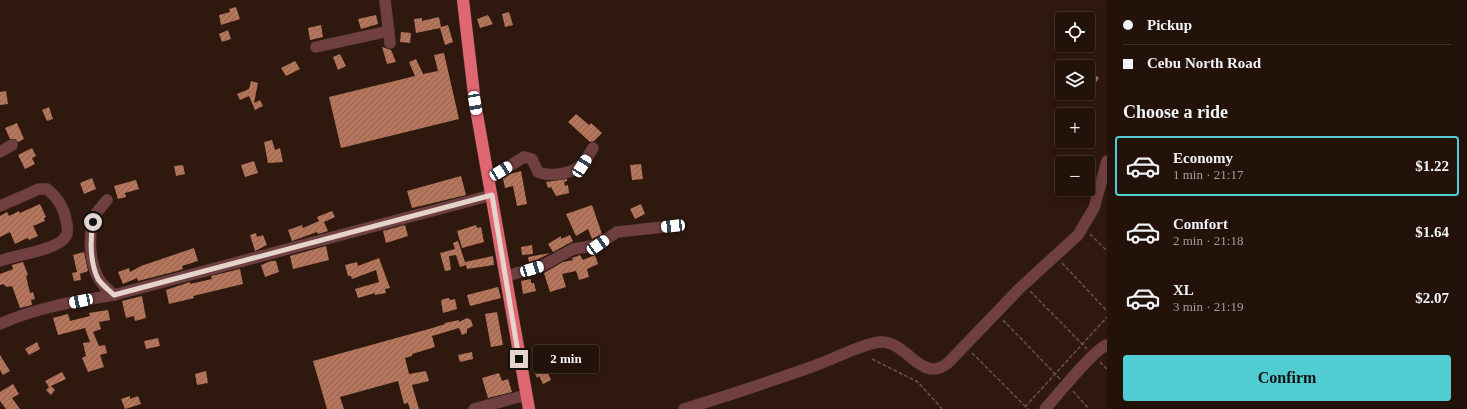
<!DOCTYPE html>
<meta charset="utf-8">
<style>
body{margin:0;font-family:Georgia,serif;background:#2b1b13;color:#f1f3f6;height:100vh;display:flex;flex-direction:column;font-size:15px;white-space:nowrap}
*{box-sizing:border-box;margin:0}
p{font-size:13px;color:#a39e9c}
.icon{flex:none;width:22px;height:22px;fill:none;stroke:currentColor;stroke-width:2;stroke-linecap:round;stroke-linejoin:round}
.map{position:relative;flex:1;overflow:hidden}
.drawer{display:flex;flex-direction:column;background:#23120a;width:360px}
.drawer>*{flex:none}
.guide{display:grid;align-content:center;height:88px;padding:0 16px;background:#23120a}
.fabs{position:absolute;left:1055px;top:12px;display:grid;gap:8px}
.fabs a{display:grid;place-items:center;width:40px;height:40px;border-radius:4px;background:#23120a;box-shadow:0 2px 10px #0003,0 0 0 1px #40322b;font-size:20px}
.end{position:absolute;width:18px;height:18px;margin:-9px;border:5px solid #e5d4cd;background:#111;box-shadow:0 0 0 2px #111}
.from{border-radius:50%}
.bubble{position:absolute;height:28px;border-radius:4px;background:#23120a;box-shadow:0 2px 10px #0003,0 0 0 1px #40322b;font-size:13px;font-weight:700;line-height:28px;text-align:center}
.car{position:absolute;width:12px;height:24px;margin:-12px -6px;border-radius:5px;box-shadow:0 0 3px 1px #0007;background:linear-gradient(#fff 24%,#345 0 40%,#fff 0 76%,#345 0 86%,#fff 0)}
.guide b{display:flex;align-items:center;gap:14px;height:38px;font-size:15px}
.guide b+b{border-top:1px solid #40322b}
.guide i{width:10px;height:10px;background:#f1f3f6}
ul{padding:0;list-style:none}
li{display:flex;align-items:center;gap:12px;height:60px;margin:0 8px 6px;padding:0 8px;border:2px solid transparent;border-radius:4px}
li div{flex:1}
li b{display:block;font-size:15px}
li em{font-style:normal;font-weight:700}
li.active{border-color:#51ccd1}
li>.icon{width:36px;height:36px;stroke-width:1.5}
h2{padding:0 16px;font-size:18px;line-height:48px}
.action{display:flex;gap:8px;margin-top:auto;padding:8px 16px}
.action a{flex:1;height:46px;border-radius:4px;background:#51ccd1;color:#111;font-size:16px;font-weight:700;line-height:46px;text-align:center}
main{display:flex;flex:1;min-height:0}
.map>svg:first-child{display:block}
.building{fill:url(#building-hatch)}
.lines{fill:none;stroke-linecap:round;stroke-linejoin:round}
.minor-casing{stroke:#483229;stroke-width:12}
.highway-casing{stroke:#483229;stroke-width:13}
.path{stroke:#68534a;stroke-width:1.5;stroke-dasharray:4 2;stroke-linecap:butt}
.minor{stroke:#703f42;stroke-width:11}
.highway{stroke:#df6771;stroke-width:12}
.route{stroke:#e5d4cd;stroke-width:5}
</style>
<main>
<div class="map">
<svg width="1107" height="409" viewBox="0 0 1107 409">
<defs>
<pattern id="building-hatch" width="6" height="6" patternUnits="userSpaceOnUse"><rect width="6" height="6" fill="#b6765b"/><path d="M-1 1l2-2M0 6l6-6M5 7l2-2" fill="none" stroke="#8e6351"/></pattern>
</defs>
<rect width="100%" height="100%" fill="#2f180e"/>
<g class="building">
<polygon points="236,7 240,19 221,25 219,15 230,12 229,9"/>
<polygon points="509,12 513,25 505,27 502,14"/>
<polygon points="376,15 378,24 361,29 358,19"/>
<polygon points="488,15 493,24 480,28 477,19"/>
<polygon points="439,17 441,27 448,25 453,42 445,45 440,28 416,33 414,19 422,18 422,21"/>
<polygon points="321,25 323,37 310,40 308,28"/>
<polygon points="228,30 231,39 222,42 219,34"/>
<polygon points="401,32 411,33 410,43 400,42"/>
<polygon points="382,47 391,50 396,62 387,64"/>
<polygon points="444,53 459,119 341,148 329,97 415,76 409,62 416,59 423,74 438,71 434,55"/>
<polygon points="340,54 346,66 338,70 333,57"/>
<polygon points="295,61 300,69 286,76 281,68"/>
<polygon points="1094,74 1099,78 1092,88 1088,85 1088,76 1090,78"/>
<polygon points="251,81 258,83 254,103 260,100 263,106 255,110 249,96 240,100 237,94 249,89"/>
<polygon points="6,91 8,104 0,105 0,92"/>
<polygon points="49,107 53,119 47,121 42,110"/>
<polygon points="576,114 589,125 591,123 602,133 594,141 590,142 568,122"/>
<polygon points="17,123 24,139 18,142 15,139 10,139 5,128"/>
<polygon points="272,140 275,150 280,148 283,162 268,163 264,142"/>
<polygon points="32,148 36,156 32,158 35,164 25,169 18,155"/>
<polygon points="254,161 258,173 245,177 241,165"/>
<polygon points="641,164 643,179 632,180 630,165"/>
<polygon points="183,165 185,174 176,176 174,166"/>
<polygon points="521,171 527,204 517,206 513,186 505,188 503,179 510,174"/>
<polygon points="461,176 466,195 412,208 407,191"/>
<polygon points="92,178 96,189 84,194 80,183"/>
<polygon points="567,179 567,181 564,182 565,186 568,185 569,193 556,196 551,187 548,188 546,182"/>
<polygon points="136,180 139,189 125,193 126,197 118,199 114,186"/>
<polygon points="40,204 46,217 44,218 45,221 33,226 38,236 29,240 28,238 25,239 15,244 10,232 0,237 0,216 7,212 9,216 19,211 20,213"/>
<polygon points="641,204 645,214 635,219 630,209"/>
<polygon points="592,205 602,234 592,239 588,229 576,236 566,214"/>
<polygon points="332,211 335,217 324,222 328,231 318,234 317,232 292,241 288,230 302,225 303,228 319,221 317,217"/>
<polygon points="405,225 408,236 386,243 383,231"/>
<polygon points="476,225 477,228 481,227 484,242 462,248 457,231"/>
<polygon points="256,233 257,237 263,235 267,245 255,251 250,235"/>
<polygon points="570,235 573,241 553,252 548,244 561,236 561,239"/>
<polygon points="458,241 466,265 460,267 456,255 449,256 451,270 445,271 440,253 455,249 453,243"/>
<polygon points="532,245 533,254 522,255 521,247"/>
<polygon points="326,246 329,260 293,269 290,256"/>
<polygon points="194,248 198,261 182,266 183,269 177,271 138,281 137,278 123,284 118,272 129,268 130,272 141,266"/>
<polygon points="84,252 88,271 80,274 81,280 74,281 72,273 77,272 73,255"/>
<polygon points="550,253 539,259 529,262 528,257"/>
<polygon points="580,255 583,260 595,255 598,264 587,269 589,277 579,280 576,271 562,274 566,287 550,292 544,273 563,262 573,260 572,258"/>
<polygon points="493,256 494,265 467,269 465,262"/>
<polygon points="379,258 390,288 385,289 386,293 375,295 375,293 358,298 355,289 379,282 376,270 352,279 351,276 348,276 345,265 357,262 358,266"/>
<polygon points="271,261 276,261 279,272 265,277 261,265"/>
<polygon points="23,262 28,275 26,276 30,293 33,292 35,299 31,300 32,305 20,308 12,286 7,287 3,284 0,285 0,274 11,270 13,269 12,265"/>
<polygon points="240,269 243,284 193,296 194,298 169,304 166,290 190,282 190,284 212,279 211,276"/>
<polygon points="531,279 531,283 534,283 536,291 523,294 521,281"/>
<polygon points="498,287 501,298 470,306 467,295"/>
<polygon points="142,296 146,318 135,321 134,316 126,318 122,301"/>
<polygon points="449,298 450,300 455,299 457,309 443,313 441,301 443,299"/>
<polygon points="108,310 110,320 99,322 101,329 93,332 99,346 105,345 107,353 100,355 104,367 88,372 82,358 86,356 83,343 90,342 85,328 58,335 53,318 68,314 70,321 90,316 89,313"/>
<polygon points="497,312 503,345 491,347 485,314"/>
<polygon points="467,318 471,320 473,326 467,329 467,333 462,335 459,328 432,336 435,347 412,354 412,356 405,358 409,374 426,371 429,381 412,385 419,409 410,409 408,403 404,404 398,381 340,397 344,409 327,409 313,361 429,329 445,324 445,323 459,320 459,322"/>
<polygon points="158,338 160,346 146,349 144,341"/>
<polygon points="37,342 40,349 29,355 25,349"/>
<polygon points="472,352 473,359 460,362 458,355"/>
<polygon points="0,355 10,371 3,375 0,370"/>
<polygon points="545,365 551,380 543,384 539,376 537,378 534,371"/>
<polygon points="206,371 208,383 197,385 195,374"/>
<polygon points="62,372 66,379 51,386 55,390 51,395 46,390 49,387 45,381"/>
<polygon points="499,373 502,381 508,379 512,392 488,398 482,378"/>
<polygon points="13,384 19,394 12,398 20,409 6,409 0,401 0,392"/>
<polygon points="130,396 130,399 138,396 141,404 125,409 121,399"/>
</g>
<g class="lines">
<defs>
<g id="minor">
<polyline points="385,0 390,43"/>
<polyline points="316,47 389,31"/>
<polyline points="0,152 12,145"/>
<path d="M489 179 524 157 532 159 538 172C549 177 570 174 580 166 586 163 589 153 593 148"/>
<path d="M107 200C104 204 100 208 97 212 87 230 89 262 99 279 102 285 109 290 114 295"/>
<path d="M0 206 39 189H47C57 197 64 208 66 220 67 225 69 231 66 236 59 250 15 255 0 261"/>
<polyline points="506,276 542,266 573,249 598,245 617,232 673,226"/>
<path d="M0 324C35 308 76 301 114 295L492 195"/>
<polyline points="474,409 526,395"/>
<path d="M684 409C727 396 769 382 811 367 830 361 865 342 882 342 909 343 921 384 948 363L1020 288 1078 235 1094 208 1107 161"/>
<path d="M1045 409C1057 396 1094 349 1107 345"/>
</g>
<polyline id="highway" points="463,0 475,103 529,409"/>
</defs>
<use href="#minor" class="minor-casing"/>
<use href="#highway" class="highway-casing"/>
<g class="path">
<polyline points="1090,234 1107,251"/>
<polyline points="1062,263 1107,311"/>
<polyline points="1030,291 1087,349"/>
<polyline points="1003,320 1060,379"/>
<polyline points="972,353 1028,409"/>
<polyline points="872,359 918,382 942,409"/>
<polyline points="1100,362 1107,369"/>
<polyline points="1073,391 1089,409"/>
<polyline points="1025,407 1107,317"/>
</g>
<use href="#minor" class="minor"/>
<use href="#highway" class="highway"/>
</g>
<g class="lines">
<path class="route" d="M93 222C90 241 90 262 98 279 102 285 109 290 114 295L492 195 519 359"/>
</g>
</svg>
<div class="fabs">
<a><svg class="icon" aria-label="locate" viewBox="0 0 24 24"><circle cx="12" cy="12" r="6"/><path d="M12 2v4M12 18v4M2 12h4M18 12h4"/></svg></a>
<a><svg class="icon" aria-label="layers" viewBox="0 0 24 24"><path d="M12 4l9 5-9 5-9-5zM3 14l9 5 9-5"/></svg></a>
<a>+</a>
<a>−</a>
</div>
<i class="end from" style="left:93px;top:222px"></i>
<i class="end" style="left:519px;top:359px"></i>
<div class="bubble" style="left:533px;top:345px;width:66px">2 min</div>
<i class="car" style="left:475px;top:103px;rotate:170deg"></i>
<i class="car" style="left:582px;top:166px;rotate:33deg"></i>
<i class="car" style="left:501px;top:171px;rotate:58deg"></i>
<i class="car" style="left:673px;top:226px;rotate:264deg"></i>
<i class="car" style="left:598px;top:245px;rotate:56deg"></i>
<i class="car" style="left:532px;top:269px;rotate:73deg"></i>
<i class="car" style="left:81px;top:301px;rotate:258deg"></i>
</div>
<section class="drawer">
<div class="guide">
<b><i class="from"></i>Pickup</b>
<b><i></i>Cebu North Road</b>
</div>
<h2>Choose a ride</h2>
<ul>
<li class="active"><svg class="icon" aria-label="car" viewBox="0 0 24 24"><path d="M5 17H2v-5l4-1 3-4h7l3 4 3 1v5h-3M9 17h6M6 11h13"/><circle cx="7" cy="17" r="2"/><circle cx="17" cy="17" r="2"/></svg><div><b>Economy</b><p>1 min · 21:17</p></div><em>$1.22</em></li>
<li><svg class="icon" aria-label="car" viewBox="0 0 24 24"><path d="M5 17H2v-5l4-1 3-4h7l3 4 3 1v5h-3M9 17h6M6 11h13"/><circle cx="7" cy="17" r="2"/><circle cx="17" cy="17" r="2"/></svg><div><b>Comfort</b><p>2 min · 21:18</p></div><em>$1.64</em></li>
<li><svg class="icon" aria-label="car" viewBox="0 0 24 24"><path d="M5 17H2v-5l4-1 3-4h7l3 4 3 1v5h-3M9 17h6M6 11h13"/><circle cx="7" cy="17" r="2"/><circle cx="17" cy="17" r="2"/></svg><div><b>XL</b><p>3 min · 21:19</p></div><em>$2.07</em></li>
</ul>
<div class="action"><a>Confirm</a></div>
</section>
</main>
